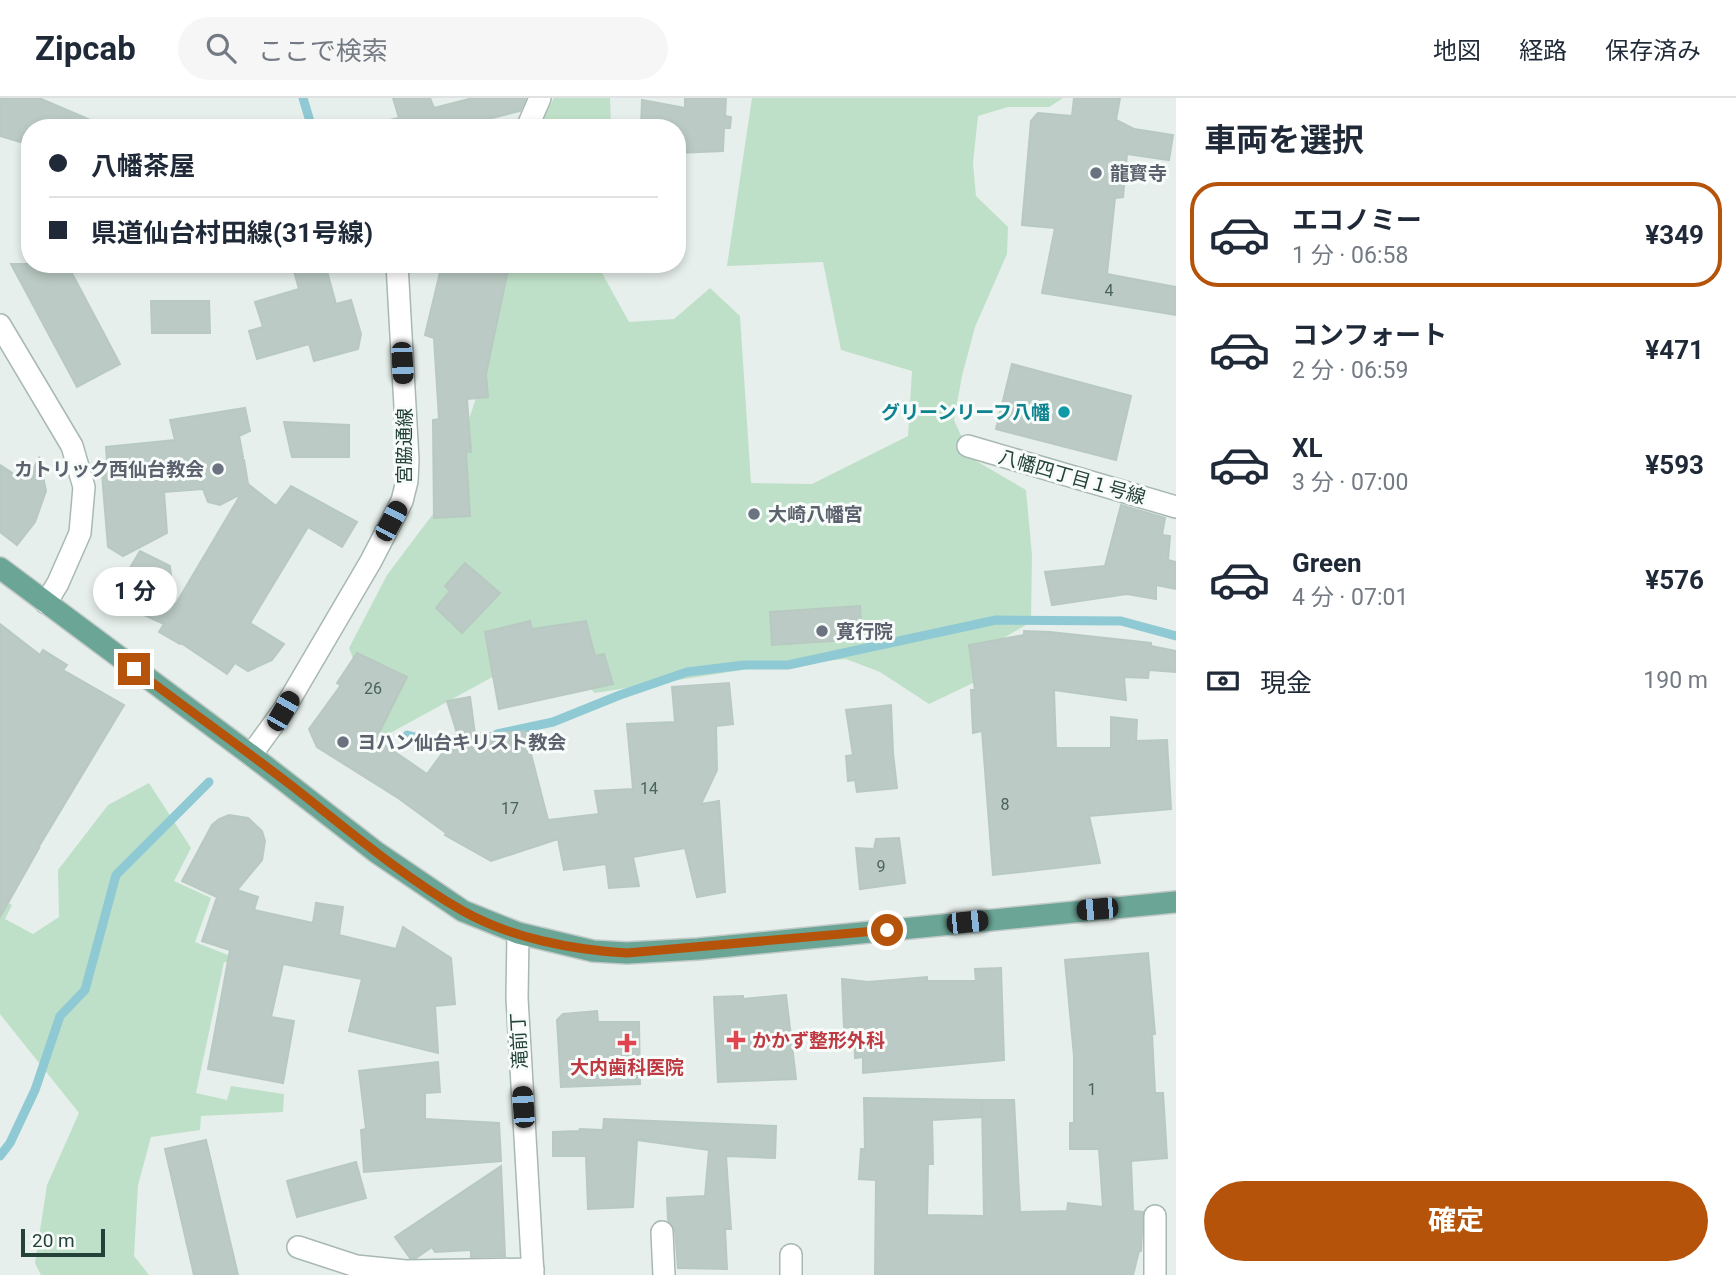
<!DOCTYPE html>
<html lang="ja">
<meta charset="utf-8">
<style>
body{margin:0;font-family:Roboto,"Noto Sans JP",sans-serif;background:#f6f6f7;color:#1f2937;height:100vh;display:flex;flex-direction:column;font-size:26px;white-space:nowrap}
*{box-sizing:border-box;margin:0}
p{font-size:23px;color:#747a83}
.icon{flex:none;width:38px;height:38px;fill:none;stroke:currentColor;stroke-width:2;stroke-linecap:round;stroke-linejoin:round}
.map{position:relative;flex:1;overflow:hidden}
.panel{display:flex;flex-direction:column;background:#fff;width:560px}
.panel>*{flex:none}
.hud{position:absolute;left:21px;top:21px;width:665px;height:154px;border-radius:28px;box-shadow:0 4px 10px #0003;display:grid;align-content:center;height:154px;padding:0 28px;background:#fff}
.scale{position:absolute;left:21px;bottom:18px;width:84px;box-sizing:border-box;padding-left:7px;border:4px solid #24423a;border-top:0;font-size:19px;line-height:24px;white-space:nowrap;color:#24423a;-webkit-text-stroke:5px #f7fbf9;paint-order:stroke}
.end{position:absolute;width:32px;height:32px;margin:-16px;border:9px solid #b45309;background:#fff;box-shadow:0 0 0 4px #fff}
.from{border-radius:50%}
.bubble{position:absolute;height:49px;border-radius:24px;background:#fff;box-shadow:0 4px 10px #0003;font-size:23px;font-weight:700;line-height:49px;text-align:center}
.car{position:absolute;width:21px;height:42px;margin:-21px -10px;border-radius:9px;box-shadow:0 0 5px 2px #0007;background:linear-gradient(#222 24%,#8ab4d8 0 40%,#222 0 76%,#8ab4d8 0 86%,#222 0)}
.hud b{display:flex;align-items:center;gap:24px;height:66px;font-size:26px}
.hud b+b{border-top:2px solid #e0e1e3}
.hud i{width:18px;height:18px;background:#1f2937}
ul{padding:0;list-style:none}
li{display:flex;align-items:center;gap:21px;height:105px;margin:0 14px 10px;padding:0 14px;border:4px solid transparent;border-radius:28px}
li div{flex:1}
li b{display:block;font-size:26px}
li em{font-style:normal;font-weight:700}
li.active{border-color:#b45309}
li>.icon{width:63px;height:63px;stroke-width:1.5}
h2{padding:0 28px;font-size:32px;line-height:84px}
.pay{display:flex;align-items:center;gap:18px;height:77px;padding:0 28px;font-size:26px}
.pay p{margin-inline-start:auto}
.cta{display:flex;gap:14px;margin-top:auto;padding:14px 28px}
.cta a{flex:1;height:80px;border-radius:42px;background:#b45309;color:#fff;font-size:28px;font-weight:700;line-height:80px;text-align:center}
header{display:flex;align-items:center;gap:42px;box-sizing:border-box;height:98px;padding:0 35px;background:#fff;border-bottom:2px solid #e0e1e3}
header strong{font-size:33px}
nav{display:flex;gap:38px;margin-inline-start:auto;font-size:24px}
.search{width:490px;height:63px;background:#f6f6f7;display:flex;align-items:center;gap:18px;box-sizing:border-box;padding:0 24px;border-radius:38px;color:#747a83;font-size:26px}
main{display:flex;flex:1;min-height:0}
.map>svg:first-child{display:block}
.green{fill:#bfe0c8}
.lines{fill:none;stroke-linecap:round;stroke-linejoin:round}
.stream{stroke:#8ec9d4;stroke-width:9}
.building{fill:#bbcac4;stroke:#b8c9c2;stroke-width:2}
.minor-casing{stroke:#a8b8b2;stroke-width:24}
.major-casing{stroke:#c2cac8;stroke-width:24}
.minor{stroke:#fff;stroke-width:21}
.major{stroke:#6aa596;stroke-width:21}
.route{stroke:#b45309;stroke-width:9}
.worship-dot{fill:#6b7280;stroke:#f7fbf9;stroke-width:2.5}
.culture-dot{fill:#0f9aa8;stroke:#f7fbf9;stroke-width:2.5}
.health-dot{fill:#e0444e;stroke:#f7fbf9;stroke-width:2.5}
.labels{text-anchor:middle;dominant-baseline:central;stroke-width:6;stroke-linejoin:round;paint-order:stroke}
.number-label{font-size:16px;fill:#4a645c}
.worship-label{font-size:19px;font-weight:bold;fill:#5b616d;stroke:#f7fbf9;text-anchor:start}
.culture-label{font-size:19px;font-weight:bold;fill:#0d838f;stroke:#f7fbf9;text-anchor:end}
.street-label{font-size:19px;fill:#24423a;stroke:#f7fbf9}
.health-label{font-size:19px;font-weight:bold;fill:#be3a42;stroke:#f7fbf9;text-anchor:start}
</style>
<header>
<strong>Zipcab</strong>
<div class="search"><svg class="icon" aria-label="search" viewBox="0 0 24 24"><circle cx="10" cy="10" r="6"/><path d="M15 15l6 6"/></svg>ここで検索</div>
<nav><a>地図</a><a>経路</a><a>保存済み</a></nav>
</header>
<main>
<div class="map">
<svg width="1176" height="1177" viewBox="0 0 1176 1177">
<rect width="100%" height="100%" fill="#e6efeb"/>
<g class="green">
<polygon points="554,0 610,0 611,30 538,30"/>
<polygon points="752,0 1063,0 1049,9 1008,9 978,18 973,65 976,98 1008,129 1007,156 975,229 962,278 954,322 971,360 1026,392 1032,457 1031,524 983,552 973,585 929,606 880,574 846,561 755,570 595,595 561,563 496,577 383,639 349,550 387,477 442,404 475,303 469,210 484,166 597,166 629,224 674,221 710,190 740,218 751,385 812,386 908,338 912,273 841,252 823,164 727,168"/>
<polygon points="149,685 191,750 174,783 211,800 195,844 238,861 238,867 224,864 196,995 227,1002 231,988 284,996 283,1014 201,1018 200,1032 151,1039 138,1087 134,1158 149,1177 41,1177 35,1165 47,1087 79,1015 0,916 0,800 12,807 5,821 33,836 59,819 58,772 108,707"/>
</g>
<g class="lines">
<g class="stream">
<polyline points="303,0 312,30"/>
<polyline points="497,636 553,624 620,597 687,574 744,567 788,567 996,522 1121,523 1176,538"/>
<polyline points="407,637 446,647 459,645"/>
<polyline points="0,1058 10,1045 35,992 60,918 85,892 116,777 209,684"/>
</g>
</g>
<g class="building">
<polygon points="0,0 39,0 109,30 30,30 30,47 0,38"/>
<polygon points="393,0 430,0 434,10 473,0 526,0 520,13 453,30 390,30 389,22 399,20"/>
<polygon points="685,0 726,0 725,18 731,19 730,30 724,30 723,53 677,55 677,30 641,30 642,2 685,10"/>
<polygon points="1074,0 1120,0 1116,22 1134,31 1173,37 1169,62 1127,56 1123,99 1115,100 1107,176 1176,189 1176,217 1042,195 1055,130 1022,127 1031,23 1038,15 1072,18"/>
<polygon points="11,166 67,166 120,266 77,289"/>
<polygon points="292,166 325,166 336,206 351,202 361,236 358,251 314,263 309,246 257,261 249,233 263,229 255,204 299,191"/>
<polygon points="442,166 488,166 508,172 486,276 488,299 467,301 471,354 466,354 470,418 434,420 433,322 439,321 434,240 425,237"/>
<polygon points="151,203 209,203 210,235 152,235"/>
<polygon points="1012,266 1131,298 1116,362 996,331"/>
<polygon points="245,310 250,333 239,338 243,359 238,359 244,362 248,386 276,408 291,388 357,424 342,449 308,429 250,525 284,546 272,562 248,573 235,565 227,576 181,545 180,546 159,534 164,526 131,511 112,500 140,453 170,468 174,509 241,396 220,407 208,404 203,391 164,394 167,435 123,458 108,449 101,364 107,364 106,349 175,342 170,322"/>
<polygon points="284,324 349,327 349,359 292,359"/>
<polygon points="39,360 46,393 35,424 17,447 0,434 0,367 26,384"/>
<polygon points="1121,407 1165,420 1162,437 1170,438 1168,462 1176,464 1176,491 1156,487 1156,501 1127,496 1052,507 1045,474 1105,468"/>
<polygon points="465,465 500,495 462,535 436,510 450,493 445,488"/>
<polygon points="860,508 862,541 772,547 770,514"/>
<polygon points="530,523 532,531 586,523 595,558 604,556 613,586 499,611 485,534"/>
<polygon points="0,526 40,557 43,552 67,567 63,572 124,607 38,750 39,750 0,819"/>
<polygon points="1024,533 1050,534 1151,545 1151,548 1176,553 1176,574 1149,572 1148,580 1124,579 1126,602 1054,592 1056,650 1111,650 1111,619 1137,622 1136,643 1167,642 1171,711 1089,718 1100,765 993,777 982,633 973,635 971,592 975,592 969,547 1024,537"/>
<polygon points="357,555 407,579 376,641 427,676 457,635 447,603 470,599 475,636 525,633 548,722 599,716 595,693 633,691 627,626 675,624 672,589 729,585 733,626 716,628 717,672 701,706 719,703 725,794 697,799 685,750 633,759 639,788 609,790 606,766 564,772 558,741 491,763 445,737 446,735 398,700 317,649 309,631 341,587 337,585"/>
<polygon points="891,607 893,655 897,690 857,694 855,682 848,683 846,658 853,657 846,612"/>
<polygon points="229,717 248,720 262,733 265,743 262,762 237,792 258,799 254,812 313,825 316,805 343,809 339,837 396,851 403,829 451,860 455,906 435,908 438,955 349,933 362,881 283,866 271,919 294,923 283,985 208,971 230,852 202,843 217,799 182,783 212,727 219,721"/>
<polygon points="899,740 905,785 860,791 856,750 874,751 876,741"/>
<polygon points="1148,855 1155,936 1152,936 1155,995 1163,995 1167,1060 1131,1063 1133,1113 1143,1114 1141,1153 1139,1153 1133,1177 875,1177 876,1082 859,1081 861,1051 865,1051 864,1000 981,1002 982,1019 932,1022 933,1066 928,1066 927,1117 984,1118 982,1002 1014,1002 1020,1114 1067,1113 1068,1105 1103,1109 1099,1051 1070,1051 1070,1025 1074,1025 1074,958 1065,862"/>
<polygon points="1001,870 1004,962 863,975 863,959 855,960 854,929 844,930 842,881 868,884 927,879 927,883 976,883 975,871"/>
<polygon points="786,897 796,981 718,984 714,899 743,898 743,901"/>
<polygon points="597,913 598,924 639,924 640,986 561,989 557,922 563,916"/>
<polygon points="438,964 440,994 425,995 425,1021 499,1025 501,1063 364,1074 361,1032 366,1031 359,973"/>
<polygon points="604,1021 776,1028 775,1060 726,1058 731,1131 725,1131 727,1171 678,1170 675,1133 668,1122 667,1100 705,1098 709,1052 637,1042 633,1109 588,1111 586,1058 553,1058 553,1034 579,1033 580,1031 603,1032"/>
<polygon points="206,1042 238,1177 194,1177 165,1051"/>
<polygon points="356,1064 366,1100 297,1119 287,1083"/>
<polygon points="501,1068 505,1158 471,1159 471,1152 435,1154 432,1149 416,1160 410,1160 395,1139"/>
</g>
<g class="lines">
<defs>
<g id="minor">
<polyline points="527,30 540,0"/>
<polyline points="0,227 72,348 84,389 80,435 58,485 46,505"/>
<polyline points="968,348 1176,409"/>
<polyline points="251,657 283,613 371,463 402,403 407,383 408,362 397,166"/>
<polyline points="518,835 517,900 533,1177"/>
<polyline points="1155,1118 1155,1177"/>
<polyline points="662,1134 664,1177"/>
<polyline points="298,1149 356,1168 406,1173 533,1171"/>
<polyline points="791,1177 791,1157"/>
</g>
<polyline id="major" points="0,470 251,657 376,754 463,813 518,835 593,853 627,855 698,851 1176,804"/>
</defs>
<use href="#minor" class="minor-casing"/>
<use href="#major" class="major-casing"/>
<use href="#minor" class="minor"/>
<use href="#major" class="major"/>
</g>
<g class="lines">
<path class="route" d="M134 571C186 610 240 648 292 688 347 731 402 778 463 813 511 840 573 852 627 855L887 832"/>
</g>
<g class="worship-dot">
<circle cx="1096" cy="75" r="7"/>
<circle cx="218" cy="371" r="7"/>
<circle cx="754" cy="416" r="7"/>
<circle cx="822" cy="533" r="7"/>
<circle cx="343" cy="644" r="7"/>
</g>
<circle class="culture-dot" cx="1064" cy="314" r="7"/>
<g class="health-dot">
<path d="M732.5 931.5h7v7h7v7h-7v7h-7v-7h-7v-7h7z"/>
<path d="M623.5 934.5h7v7h7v7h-7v7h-7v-7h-7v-7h7z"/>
</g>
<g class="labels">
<g class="number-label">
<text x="1109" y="192">4</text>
<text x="373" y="590">26</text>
<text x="649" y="690">14</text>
<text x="1005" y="706">8</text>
<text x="510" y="710">17</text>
<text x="881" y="768">9</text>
<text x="1092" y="991">1</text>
</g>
<g class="worship-label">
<text x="1110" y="75">龍寳寺</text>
<text x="204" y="371" text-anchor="end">カトリック西仙台教会</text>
<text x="768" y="416">大崎八幡宮</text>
<text x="836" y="533">寛行院</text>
<text x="357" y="644">ヨハン仙台キリスト教会</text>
</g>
<g class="culture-label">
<text x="1050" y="314">グリーンリーフ八幡</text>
</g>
<g class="street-label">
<text transform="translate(404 348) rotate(-90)">宮脇通線</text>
<text transform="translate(1072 379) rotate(16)">八幡四丁目１号線</text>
<text transform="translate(519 943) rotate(-93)">滝前丁</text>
</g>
<g class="health-label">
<text x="752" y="942">かかず整形外科</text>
<text x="627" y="969" text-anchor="middle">大内歯科医院</text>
</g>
</g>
</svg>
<div class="scale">20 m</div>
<i class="end from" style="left:887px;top:832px"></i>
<i class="end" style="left:134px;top:571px"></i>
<div class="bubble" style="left:93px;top:469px;width:84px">1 分</div>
<i class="car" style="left:402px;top:265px;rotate:177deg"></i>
<i class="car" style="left:391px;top:423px;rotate:28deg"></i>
<i class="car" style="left:283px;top:613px;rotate:30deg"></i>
<i class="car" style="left:1097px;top:811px;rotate:265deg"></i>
<i class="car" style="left:967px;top:824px;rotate:84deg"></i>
<i class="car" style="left:523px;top:1009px;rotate:356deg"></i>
<div class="hud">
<b><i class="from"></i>八幡茶屋</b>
<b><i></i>県道仙台村田線(31号線)</b>
</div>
</div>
<section class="panel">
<h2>車両を選択</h2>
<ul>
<li class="active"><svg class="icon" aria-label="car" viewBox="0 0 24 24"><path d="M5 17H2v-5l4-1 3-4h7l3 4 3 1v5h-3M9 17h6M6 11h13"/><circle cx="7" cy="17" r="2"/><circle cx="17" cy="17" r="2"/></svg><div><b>エコノミー</b><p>1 分 · 06:58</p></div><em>¥349</em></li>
<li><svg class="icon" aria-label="car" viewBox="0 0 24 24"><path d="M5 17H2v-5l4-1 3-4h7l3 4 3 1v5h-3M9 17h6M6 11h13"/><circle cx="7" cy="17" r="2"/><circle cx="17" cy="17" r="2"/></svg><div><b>コンフォート</b><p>2 分 · 06:59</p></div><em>¥471</em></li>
<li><svg class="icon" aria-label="car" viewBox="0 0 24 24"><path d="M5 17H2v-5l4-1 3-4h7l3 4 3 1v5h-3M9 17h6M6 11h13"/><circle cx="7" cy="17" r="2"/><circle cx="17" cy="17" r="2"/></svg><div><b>XL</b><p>3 分 · 07:00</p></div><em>¥593</em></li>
<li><svg class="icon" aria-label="car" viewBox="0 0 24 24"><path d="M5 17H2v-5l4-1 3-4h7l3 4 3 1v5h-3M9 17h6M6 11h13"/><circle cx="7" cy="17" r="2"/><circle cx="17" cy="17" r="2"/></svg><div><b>Green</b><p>4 分 · 07:01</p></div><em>¥576</em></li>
</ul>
<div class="pay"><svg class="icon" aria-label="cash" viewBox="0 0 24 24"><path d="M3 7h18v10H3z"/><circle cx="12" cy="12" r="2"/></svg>現金<p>190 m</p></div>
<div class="cta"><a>確定</a></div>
</section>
</main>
